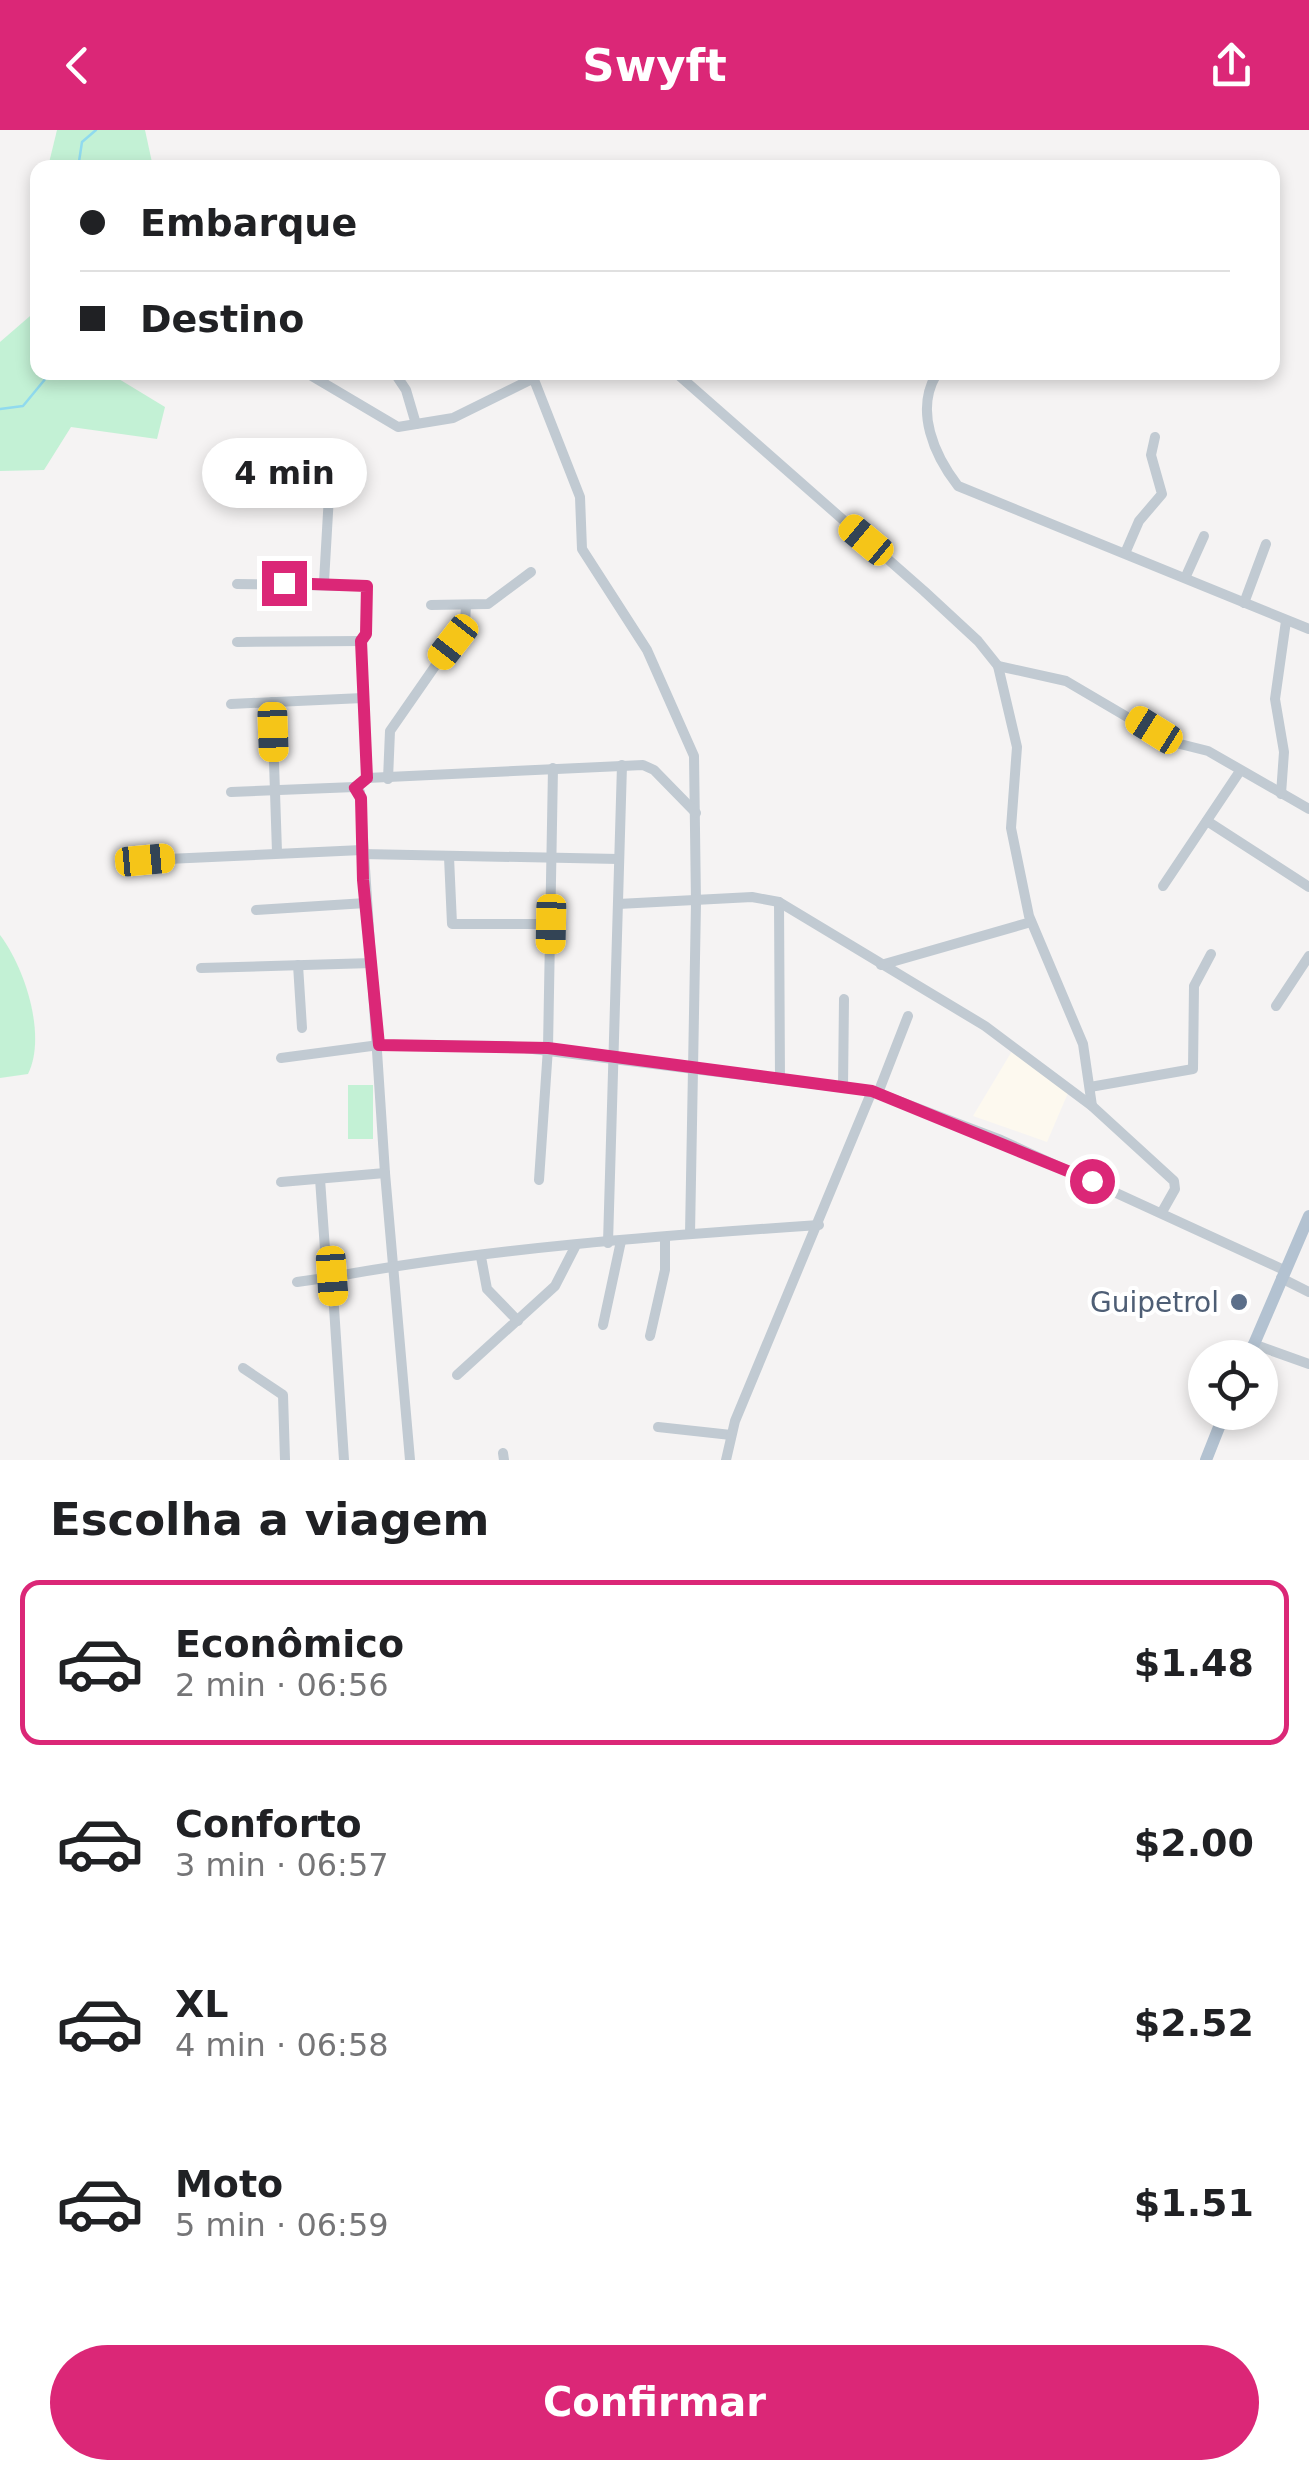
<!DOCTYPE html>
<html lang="pt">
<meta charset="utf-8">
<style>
body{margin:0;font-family:"DejaVu Sans",sans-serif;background:#f2f2f2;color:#202124;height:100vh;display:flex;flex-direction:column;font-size:38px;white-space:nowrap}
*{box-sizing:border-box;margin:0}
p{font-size:32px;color:#757577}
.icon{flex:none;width:55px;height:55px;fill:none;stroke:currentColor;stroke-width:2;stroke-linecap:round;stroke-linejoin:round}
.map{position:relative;height:1330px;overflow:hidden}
.details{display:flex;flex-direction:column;background:#fff;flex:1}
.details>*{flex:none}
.guide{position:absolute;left:30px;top:30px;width:1250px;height:220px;border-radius:20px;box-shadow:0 5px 15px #0003;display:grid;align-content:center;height:220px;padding:0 50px;background:#fff}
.fabs{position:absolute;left:1188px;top:1210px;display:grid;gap:20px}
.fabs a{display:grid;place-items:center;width:90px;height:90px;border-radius:50%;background:#fff;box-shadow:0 5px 15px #0003;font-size:50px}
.end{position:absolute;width:45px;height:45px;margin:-22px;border:12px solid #db2777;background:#fff;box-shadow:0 0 0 5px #fff}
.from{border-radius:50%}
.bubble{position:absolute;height:70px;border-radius:35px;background:#fff;box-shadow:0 5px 15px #0003;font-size:32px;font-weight:600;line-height:70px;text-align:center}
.car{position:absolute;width:30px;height:60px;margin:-30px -15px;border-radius:12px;box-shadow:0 0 8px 2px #0007;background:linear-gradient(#f5c518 24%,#345 0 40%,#f5c518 0 76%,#345 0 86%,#f5c518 0)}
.guide b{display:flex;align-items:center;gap:35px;height:95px;font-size:38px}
.guide b+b{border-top:2px solid #e0e0e0}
.guide i{width:25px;height:25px;background:#202124}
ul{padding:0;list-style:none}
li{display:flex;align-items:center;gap:30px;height:165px;margin:0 20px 15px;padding:0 30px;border:5px solid transparent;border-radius:20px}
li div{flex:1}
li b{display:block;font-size:38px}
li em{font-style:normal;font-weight:600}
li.on{border-color:#db2777}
li>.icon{width:90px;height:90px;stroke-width:1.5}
h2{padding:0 50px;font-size:45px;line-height:120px}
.action{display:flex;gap:20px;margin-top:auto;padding:20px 50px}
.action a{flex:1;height:115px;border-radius:60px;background:#db2777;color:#fff;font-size:40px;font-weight:600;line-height:115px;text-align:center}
header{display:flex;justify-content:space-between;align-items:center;height:130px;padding:0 50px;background:#db2777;color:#fff;font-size:45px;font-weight:600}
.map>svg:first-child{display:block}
.commercial{fill:#fdf9ef}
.green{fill:#c3f1d5}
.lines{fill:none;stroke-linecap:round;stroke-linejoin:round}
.stream{stroke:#90daee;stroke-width:2.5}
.minor{stroke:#c1cad2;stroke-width:10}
.major{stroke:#b3c2d1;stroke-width:12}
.route{stroke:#db2777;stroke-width:12}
.service-dot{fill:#5c6f8a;stroke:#fff;stroke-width:4}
.labels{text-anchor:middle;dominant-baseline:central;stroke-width:8;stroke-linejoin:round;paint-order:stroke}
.service-label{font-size:28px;fill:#4e5e75;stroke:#fff;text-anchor:end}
</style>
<header><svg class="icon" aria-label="back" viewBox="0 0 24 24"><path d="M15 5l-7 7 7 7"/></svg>Swyft<svg class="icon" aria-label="share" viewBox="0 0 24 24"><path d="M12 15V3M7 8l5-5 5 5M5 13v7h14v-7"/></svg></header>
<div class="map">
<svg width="1309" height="1330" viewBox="0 0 1309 1330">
<rect width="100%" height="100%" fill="#f5f3f3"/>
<polygon class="commercial" points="1012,921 1068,963 1047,1012 973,986"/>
<g class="green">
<polygon points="57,0 145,0 153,37 48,37"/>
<polygon points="37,180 38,242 109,243 165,277 157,309 71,297 44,340 0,341 0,212"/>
<path d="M0 805C25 838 47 906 28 944L0 948Z"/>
<rect x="348" y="955" width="25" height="54"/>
</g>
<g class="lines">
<g class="stream">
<polyline points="78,38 82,12 96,0"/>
<polyline points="0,279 23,276 51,242"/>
</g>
<g class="minor">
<polyline points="494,37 494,38"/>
<polyline points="305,242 398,297 453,288 534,248"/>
<polyline points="394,242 406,260 416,294"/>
<polyline points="531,242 580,367 582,419 647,520 694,626 696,773 690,1104"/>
<polyline points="675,242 924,461 978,511 998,536 1017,617 1011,698 1029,786 1083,914 1092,976"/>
<path d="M936 245C915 281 934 325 958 356L1309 499"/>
<polyline points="1126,421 1139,391 1162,364 1151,325 1155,307"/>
<polyline points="1186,446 1204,406"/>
<polyline points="324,452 331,331"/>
<polyline points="237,454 367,456 366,504 361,511 367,648"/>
<polyline points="1244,473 1266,414"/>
<polyline points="431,475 488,474 531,442"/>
<polyline points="237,512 361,511"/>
<polyline points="998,536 1066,551 1168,611 1208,621 1309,679"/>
<polyline points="272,572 277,722"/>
<polyline points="231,574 363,568"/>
<polyline points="388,649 390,601 465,493 466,476"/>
<polyline points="355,657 367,648 643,635 654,640 696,683"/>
<polyline points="231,662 355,657 360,662 385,1043 410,1330"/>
<polyline points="1281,664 1284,622 1275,569 1286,491"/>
<polyline points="1207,691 1309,757"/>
<polyline points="362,724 619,729"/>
<polyline points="449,727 452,794 551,794"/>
<polyline points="145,730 362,720"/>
<polyline points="1163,756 1240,641"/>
<polyline points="779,772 780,949"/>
<polyline points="618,774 752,767 779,772 985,896 1092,976 1174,1051 1175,1059 1162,1082"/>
<polyline points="256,780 366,773"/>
<polyline points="298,835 302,898"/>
<polyline points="881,835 1031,792"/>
<polyline points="201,838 372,833"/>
<polyline points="1276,876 1309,826"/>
<polyline points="281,928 379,915 508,916 872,961 1001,1010 1284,1140"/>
<polyline points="843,957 844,869"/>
<polyline points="1090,957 1193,939 1194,856 1211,824"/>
<polyline points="878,963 908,886"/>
<polyline points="320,1049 327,1147"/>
<polyline points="539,1050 548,918 553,638"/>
<polyline points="281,1052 385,1043"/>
<polyline points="608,1113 622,635"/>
<polyline points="481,1127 487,1159 518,1191"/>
<path d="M332 1147C492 1118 657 1106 819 1095"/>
<polyline points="1281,1148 1309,1162"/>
<polyline points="297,1152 332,1147 344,1330"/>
<polyline points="603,1195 621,1111"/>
<polyline points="650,1206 665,1140 665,1107"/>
<polyline points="1253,1214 1309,1234"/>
<polyline points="243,1238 283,1265 285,1330"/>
<polyline points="457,1245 555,1156 575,1117"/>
<polyline points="658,1297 731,1305"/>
<polyline points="503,1323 504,1330"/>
<polyline points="726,1330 735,1291 872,961"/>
</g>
<g class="major">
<polyline points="1248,1228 1309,1086"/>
<polyline points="1206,1330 1225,1282"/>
</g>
</g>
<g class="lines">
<polyline class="route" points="284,453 367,456 366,504 361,511 367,648 355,658 361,668 363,750 379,915 548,918 872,961 1092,1051"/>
</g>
<circle class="service-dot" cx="1239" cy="1172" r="10"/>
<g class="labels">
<g class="service-label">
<text x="1219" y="1172">Guipetrol</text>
</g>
</g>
</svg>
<div class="fabs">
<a><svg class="icon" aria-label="locate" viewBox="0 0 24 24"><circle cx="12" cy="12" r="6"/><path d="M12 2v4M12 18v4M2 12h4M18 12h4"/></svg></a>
</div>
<i class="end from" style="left:1092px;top:1051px"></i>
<i class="end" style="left:284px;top:453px"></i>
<div class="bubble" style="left:202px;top:308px;width:165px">4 min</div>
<i class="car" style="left:866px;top:410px;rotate:310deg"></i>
<i class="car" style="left:453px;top:512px;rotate:218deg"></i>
<i class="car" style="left:1154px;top:600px;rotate:302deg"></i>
<i class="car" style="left:273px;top:602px;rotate:178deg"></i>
<i class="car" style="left:145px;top:730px;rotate:85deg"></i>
<i class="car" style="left:551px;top:794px;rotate:181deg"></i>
<i class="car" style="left:332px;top:1146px;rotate:176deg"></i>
<div class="guide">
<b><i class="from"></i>Embarque</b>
<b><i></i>Destino</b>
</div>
</div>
<section class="details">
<h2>Escolha a viagem</h2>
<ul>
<li class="on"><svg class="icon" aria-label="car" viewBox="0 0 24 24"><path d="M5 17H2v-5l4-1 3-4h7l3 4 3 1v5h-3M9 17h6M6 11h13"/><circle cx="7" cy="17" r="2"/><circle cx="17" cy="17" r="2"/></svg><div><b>Econômico</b><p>2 min · 06:56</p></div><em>$1.48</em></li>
<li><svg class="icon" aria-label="car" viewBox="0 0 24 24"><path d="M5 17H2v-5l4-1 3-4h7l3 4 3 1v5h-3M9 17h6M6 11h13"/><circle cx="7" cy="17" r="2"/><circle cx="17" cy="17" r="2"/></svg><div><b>Conforto</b><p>3 min · 06:57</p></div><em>$2.00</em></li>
<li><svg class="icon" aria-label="car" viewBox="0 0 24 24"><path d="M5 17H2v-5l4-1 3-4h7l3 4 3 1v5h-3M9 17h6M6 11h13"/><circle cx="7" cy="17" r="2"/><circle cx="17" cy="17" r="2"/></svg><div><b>XL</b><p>4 min · 06:58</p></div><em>$2.52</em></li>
<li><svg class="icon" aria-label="car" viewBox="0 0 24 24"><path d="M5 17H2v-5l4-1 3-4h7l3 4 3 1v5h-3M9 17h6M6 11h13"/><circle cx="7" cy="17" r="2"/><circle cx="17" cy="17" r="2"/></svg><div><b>Moto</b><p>5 min · 06:59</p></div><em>$1.51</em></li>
</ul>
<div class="action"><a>Confirmar</a></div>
</section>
